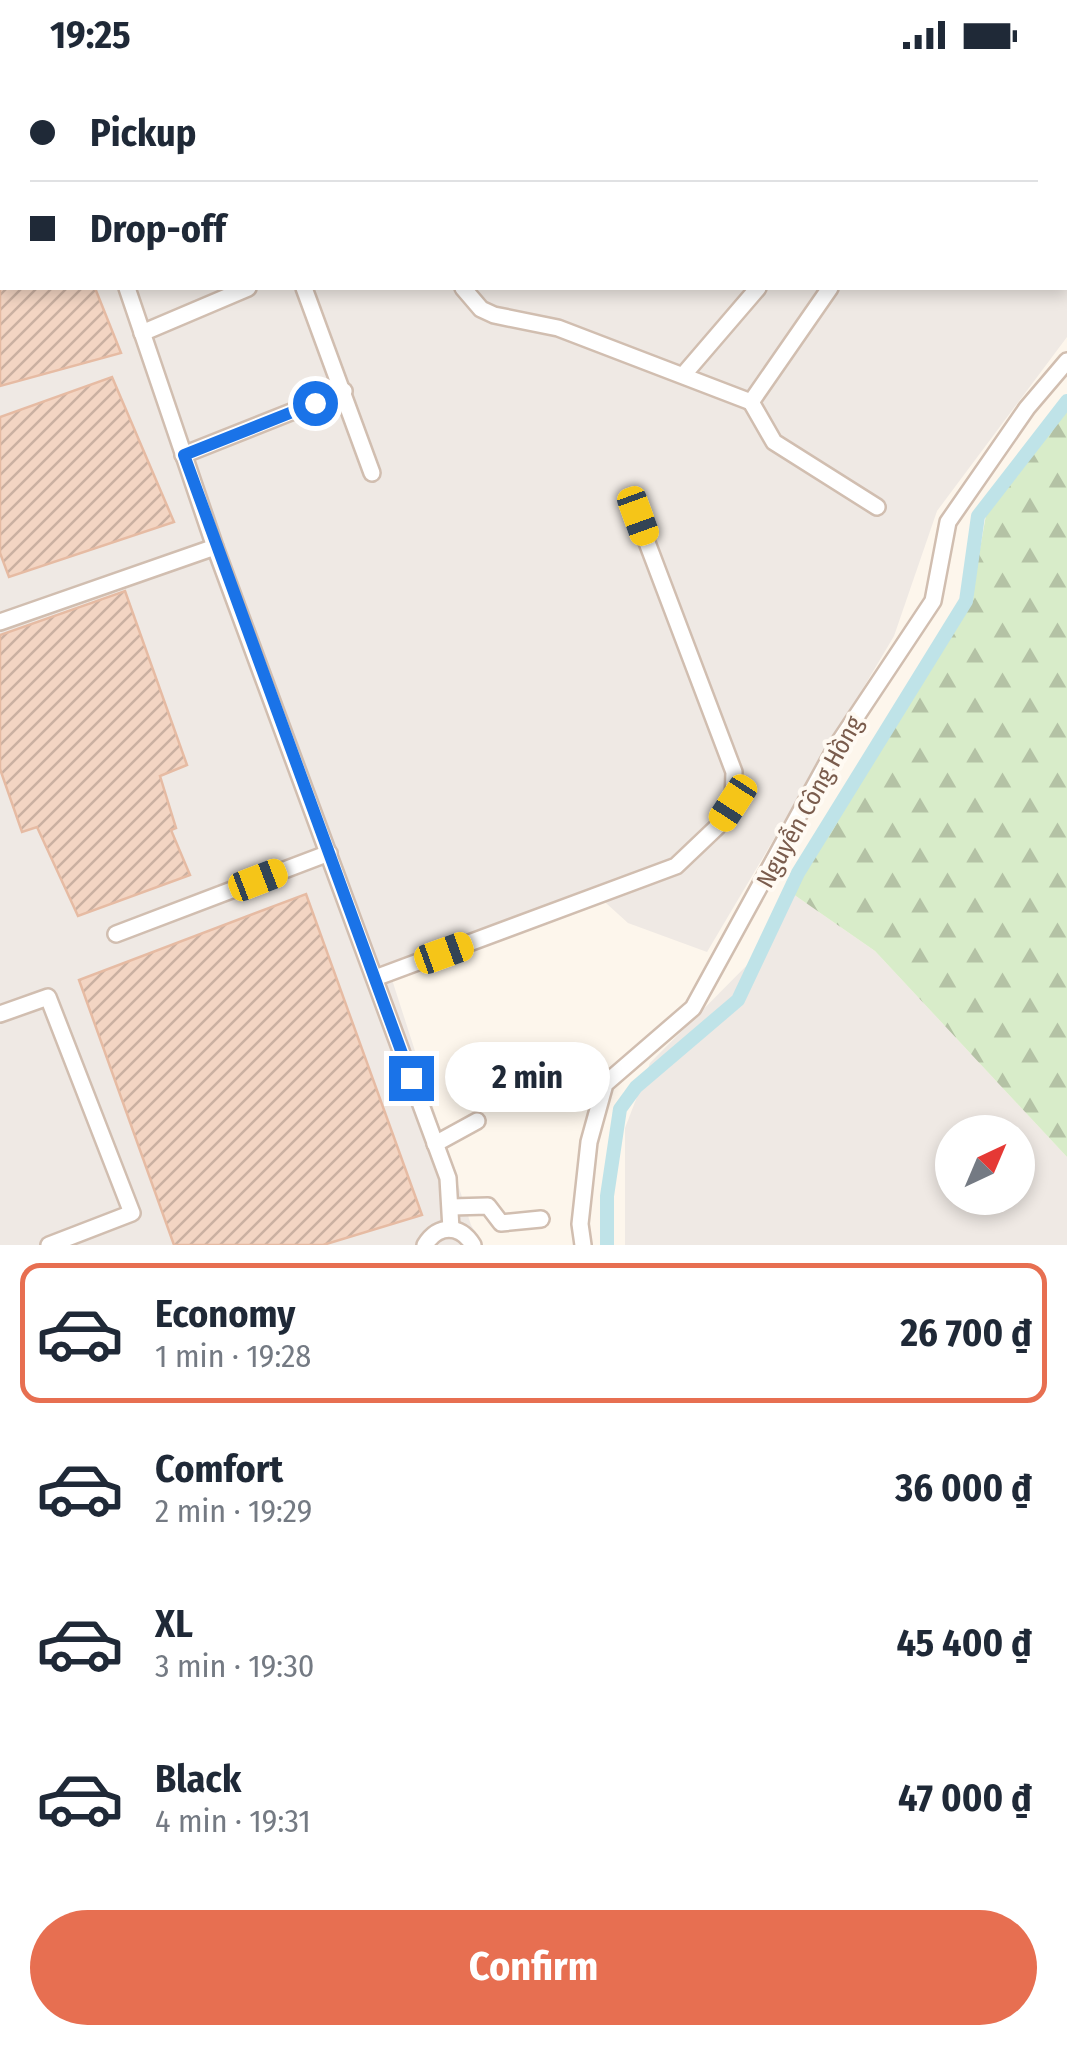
<!DOCTYPE html>
<meta charset="utf-8">
<style>
body{margin:0;font-family:"Fira Sans Condensed",sans-serif;background:#f2f2f3;color:#1f2937;height:100vh;display:flex;flex-direction:column;font-size:38px;white-space:nowrap}
*{box-sizing:border-box;margin:0}
p{font-size:32px;color:#747a83}
.icon{flex:none;width:55px;height:55px;fill:none;stroke:currentColor;stroke-width:2;stroke-linecap:round;stroke-linejoin:round}
.map{position:relative;height:1175px;overflow:hidden}
.details{display:flex;flex-direction:column;background:#fff;flex:1}
.details>*{flex:none}
.top-card{position:absolute;left:0px;top:0px;width:1068px;height:220px;box-shadow:0 5px 15px #0003;display:grid;align-content:center;height:220px;padding:0 30px;background:#fff}
.needle{width:65px;rotate:44deg}
.buttons{position:absolute;left:935px;top:1045px;display:grid;gap:20px}
.buttons a{display:grid;place-items:center;width:100px;height:100px;border-radius:50%;background:#fff;box-shadow:0 5px 15px #0003;font-size:50px}
.end{position:absolute;width:45px;height:45px;margin:-22px;border:12px solid #1a73e8;background:#fff;box-shadow:0 0 0 5px #fff}
.from{border-radius:50%}
.bubble{position:absolute;height:70px;border-radius:35px;background:#fff;box-shadow:0 5px 15px #0003;font-size:32px;font-weight:700;line-height:70px;text-align:center}
.car{position:absolute;width:30px;height:60px;margin:-30px -15px;border-radius:12px;box-shadow:0 0 8px 2px #0007;background:linear-gradient(#f5c518 24%,#345 0 40%,#f5c518 0 76%,#345 0 86%,#f5c518 0)}
.top-card b{display:flex;align-items:center;gap:35px;height:95px;font-size:38px}
.top-card b+b{border-top:2px solid #e0e1e3}
.top-card i{width:25px;height:25px;background:#1f2937}
ul{padding:18px 0 0;list-style:none}
li{display:flex;align-items:center;gap:30px;height:140px;margin:0 20px 15px;padding:0 10px;border:5px solid transparent;border-radius:20px}
li div{flex:1}
li b{display:block;font-size:38px}
li em{font-style:normal;font-weight:700}
li.on{border-color:#e76f51}
li>.icon{width:90px;height:90px;stroke-width:1.5}
.cta{display:flex;gap:20px;margin-top:auto;padding:20px 30px}
.cta a{flex:1;height:115px;border-radius:60px;background:#e76f51;color:#fff;font-size:40px;font-weight:700;line-height:115px;text-align:center}
.status{display:flex;justify-content:space-between;align-items:center;height:70px;padding:0 50px;background:#fff;direction:ltr}
.status svg{height:28px;fill:currentColor}
.map>svg:first-child{display:block}
.industrial{fill:#efe9e4;fill-rule:evenodd}
.forest{fill:url(#forest-firs)}
.lines{fill:none;stroke-linecap:round;stroke-linejoin:round}
.canal{stroke:#bfe3e8;stroke-width:14}
.building{fill:url(#building-hatch);stroke:#e6bba3;stroke-width:2.5}
.minor-casing{stroke:#d1beb0;stroke-width:20}
.minor{stroke:#fff;stroke-width:15}
.route{stroke:#1a73e8;stroke-width:12}
.labels{text-anchor:middle;dominant-baseline:central;stroke-width:8;stroke-linejoin:round;paint-order:stroke}
.street-label{font-size:25px;fill:#7a5c4d;stroke:#fffaf3}
</style>
<div class="status"><b>19:25</b><svg viewBox="0 0 49 12"><path d="M0 12V9h3v3zM5 12V6h3v6zM10 12V3h3v9zM15 12V0h3v12zM26 1h20v11H26zM47 4h2v5h-2z"/></svg></div>
<div class="map">
<svg width="1067" height="1175" viewBox="0 0 1067 1175">
<defs>
<pattern id="forest-firs" width="22" height="20" patternUnits="userSpaceOnUse" patternTransform="scale(2.5)"><rect width="22" height="20" fill="#d8ecc9"/><path d="M5 1l3.5 6h-7zM16 11l3.5 6h-7z" fill="#b4c2a5"/></pattern>
<pattern id="building-hatch" width="6" height="6" patternUnits="userSpaceOnUse" patternTransform="scale(2.5)"><rect width="6" height="6" fill="#f3d5c3"/><path d="M-1 1l2-2M0 6l6-6M5 7l2-2" fill="none" stroke="#cab0a1"/></pattern>
</defs>
<rect width="100%" height="100%" fill="#fdf6ec"/>
<g class="industrial">
<polygon points="0,0 348,2 2,2 2,218 1065,218 1065,2 651,0 1067,0 1067,267 937,441 894,566 707,882 628,853 596,824 387,894 471,1155 483,1175 0,1175"/>
<path d="M793 824 875 881 1067 1087V1175H625V1058L650 993 773 869ZM952 1062H1018V1128H952Z"/>
</g>
<polygon class="forest" points="1067,337 1067,1087 875,881 793,824 840,738 971,530 986,445"/>
<g class="lines">
<polyline class="canal" points="607,1175 607,1126 620,1039 636,1017 738,930 798,803 966,531 978,446 1067,331"/>
</g>
<g class="building">
<polygon points="0,218 95,218 121,283 0,316"/>
<polygon points="112,307 174,452 9,507 0,483 0,347"/>
<polygon points="125,521 187,695 160,706 176,758 171,760 190,805 78,846 37,757 22,762 0,699 0,565"/>
<polygon points="306,824 422,1145 323,1175 174,1175 79,910"/>
</g>
<g class="lines">
<defs>
<g id="minor">
<polyline points="53,0 54,2"/>
<polyline points="384,0 386,2"/>
<polyline points="485,0 487,2"/>
<polyline points="568,2 571,0"/>
<polyline points="942,2 944,0"/>
<polyline points="987,2 989,0"/>
<polyline points="0,40 2,39"/>
<polyline points="127,218 215,477 448,1108 451,1159"/>
<polyline points="304,218 372,403"/>
<polyline points="463,218 481,239 494,245 558,258 751,332"/>
<polyline points="830,218 751,332 774,372 877,437"/>
<polyline points="142,263 248,218"/>
<polyline points="685,303 758,218"/>
<polyline points="183,385 344,321"/>
<polyline points="0,552 215,477"/>
<polyline points="116,864 329,783"/>
<polyline points="375,908 676,796 717,757 733,733 734,702 637,446"/>
<polyline points="0,944 48,927 132,1143 49,1175"/>
<polyline points="435,1074 477,1051"/>
<polyline points="451,1137 488,1136 501,1153 541,1149"/>
<path d="M425 1175C438 1154 460 1154 473 1175"/>
<polyline points="583,1175 580,1154 589,1072 605,1014 693,938 836,677 933,531 948,452 1027,338 1067,291"/>
</g>
</defs>
<use href="#minor" class="minor-casing"/>
<use href="#minor" class="minor"/>
</g>
<g class="lines">
<polyline class="route" points="315,333 184,385 411,1008"/>
</g>
<g class="labels">
<g class="street-label">
<text transform="translate(810 732) rotate(-61)">Nguyễn Công Hồng</text>
</g>
</g>
</svg>
<div class="buttons">
<a><svg class="needle" viewBox="-14 -14 28 28"><path d="M0-13l5 13h-10z" fill="#e53935"/><path d="M0 13l5-13h-10z" fill="#747a83"/></svg></a>
</div>
<i class="end from" style="left:315px;top:333px"></i>
<i class="end" style="left:411px;top:1008px"></i>
<div class="bubble" style="left:445px;top:972px;width:165px">2 min</div>
<i class="car" style="left:638px;top:446px;rotate:160deg"></i>
<i class="car" style="left:733px;top:733px;rotate:213deg"></i>
<i class="car" style="left:258px;top:810px;rotate:69deg"></i>
<i class="car" style="left:444px;top:883px;rotate:70deg"></i>
<div class="top-card">
<b><i class="from"></i>Pickup</b>
<b><i></i>Drop-off</b>
</div>
</div>
<section class="details">
<ul>
<li class="on"><svg class="icon" aria-label="car" viewBox="0 0 24 24"><path d="M5 17H2v-5l4-1 3-4h7l3 4 3 1v5h-3M9 17h6M6 11h13"/><circle cx="7" cy="17" r="2"/><circle cx="17" cy="17" r="2"/></svg><div><b>Economy</b><p>1 min · 19:28</p></div><em>26 700 ₫</em></li>
<li><svg class="icon" aria-label="car" viewBox="0 0 24 24"><path d="M5 17H2v-5l4-1 3-4h7l3 4 3 1v5h-3M9 17h6M6 11h13"/><circle cx="7" cy="17" r="2"/><circle cx="17" cy="17" r="2"/></svg><div><b>Comfort</b><p>2 min · 19:29</p></div><em>36 000 ₫</em></li>
<li><svg class="icon" aria-label="car" viewBox="0 0 24 24"><path d="M5 17H2v-5l4-1 3-4h7l3 4 3 1v5h-3M9 17h6M6 11h13"/><circle cx="7" cy="17" r="2"/><circle cx="17" cy="17" r="2"/></svg><div><b>XL</b><p>3 min · 19:30</p></div><em>45 400 ₫</em></li>
<li><svg class="icon" aria-label="car" viewBox="0 0 24 24"><path d="M5 17H2v-5l4-1 3-4h7l3 4 3 1v5h-3M9 17h6M6 11h13"/><circle cx="7" cy="17" r="2"/><circle cx="17" cy="17" r="2"/></svg><div><b>Black</b><p>4 min · 19:31</p></div><em>47 000 ₫</em></li>
</ul>
<div class="cta"><a>Confirm</a></div>
</section>
